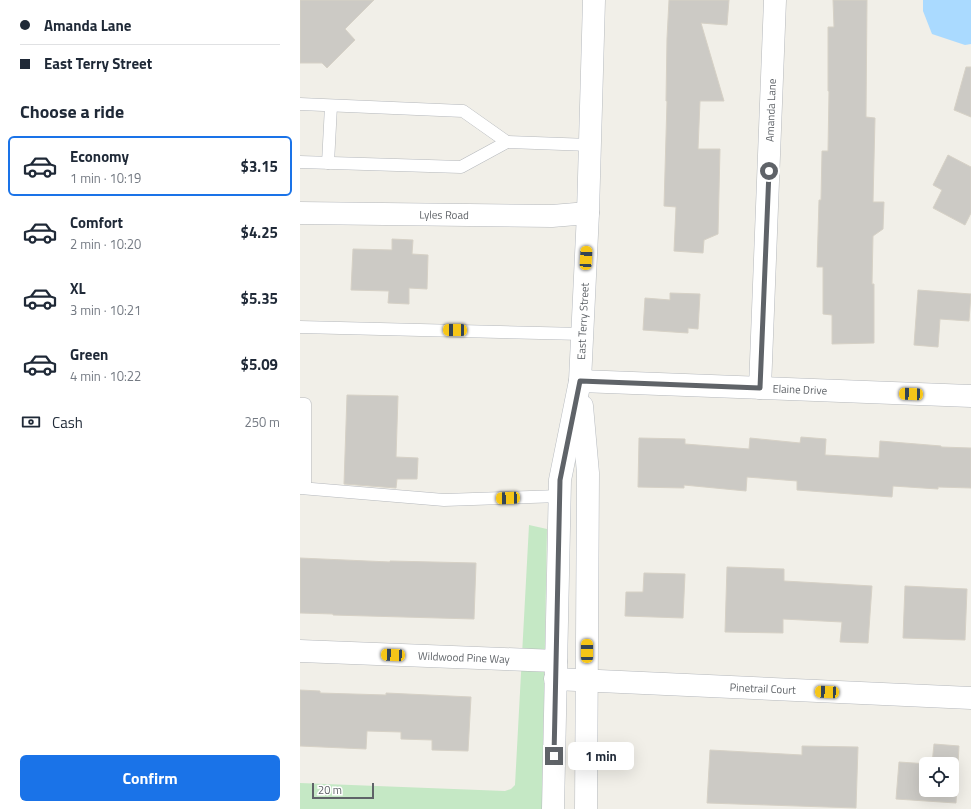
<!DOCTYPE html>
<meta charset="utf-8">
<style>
body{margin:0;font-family:"Titillium Web",sans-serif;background:#f2f2f3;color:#1f2937;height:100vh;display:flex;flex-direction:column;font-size:15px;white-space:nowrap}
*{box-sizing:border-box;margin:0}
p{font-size:13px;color:#747a83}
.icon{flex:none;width:22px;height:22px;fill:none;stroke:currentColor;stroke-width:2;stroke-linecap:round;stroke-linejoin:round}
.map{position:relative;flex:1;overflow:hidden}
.panel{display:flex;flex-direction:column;background:#fff;width:300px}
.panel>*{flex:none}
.guide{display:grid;align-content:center;height:88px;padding:0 20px;background:#fff}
.buttons{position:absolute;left:619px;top:757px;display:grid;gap:8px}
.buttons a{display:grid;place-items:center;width:40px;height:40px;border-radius:6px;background:#fff;box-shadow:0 4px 16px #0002;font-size:20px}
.scale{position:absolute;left:12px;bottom:10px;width:62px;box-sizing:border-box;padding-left:4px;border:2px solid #5f6368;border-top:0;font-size:11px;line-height:14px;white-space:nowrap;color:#5f6368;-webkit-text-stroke:3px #fff;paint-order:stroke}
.end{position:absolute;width:18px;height:18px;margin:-9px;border:5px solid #5f6368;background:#fff;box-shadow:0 0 0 2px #fff}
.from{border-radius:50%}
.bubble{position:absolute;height:28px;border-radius:6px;background:#fff;box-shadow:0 4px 16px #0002;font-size:13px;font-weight:700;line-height:28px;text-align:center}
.car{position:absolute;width:12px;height:24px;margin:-12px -6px;border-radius:5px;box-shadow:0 0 3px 1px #0007;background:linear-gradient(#f5c518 24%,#345 0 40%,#f5c518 0 76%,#345 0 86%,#f5c518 0)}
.guide b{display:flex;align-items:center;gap:14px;height:38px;font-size:15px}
.guide b+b{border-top:1px solid #e0e1e3}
.guide i{width:10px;height:10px;background:#1f2937}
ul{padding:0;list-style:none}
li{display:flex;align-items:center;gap:12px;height:60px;margin:0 8px 6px;padding:0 12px;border:2px solid transparent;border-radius:6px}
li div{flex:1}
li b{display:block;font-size:15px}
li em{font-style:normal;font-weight:700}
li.on{border-color:#1a73e8}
li>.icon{width:36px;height:36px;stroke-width:1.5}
h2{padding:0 20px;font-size:18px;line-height:48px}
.pay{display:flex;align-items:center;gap:10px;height:44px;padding:0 20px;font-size:15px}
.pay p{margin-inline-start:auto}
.cta{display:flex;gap:8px;margin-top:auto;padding:8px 20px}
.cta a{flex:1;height:46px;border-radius:6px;background:#1a73e8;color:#fff;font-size:16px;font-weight:700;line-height:46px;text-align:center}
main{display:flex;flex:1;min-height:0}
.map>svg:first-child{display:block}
.green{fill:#c5e8c5}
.water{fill:#aadaff}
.building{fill:#cccac5;stroke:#d6d1c6}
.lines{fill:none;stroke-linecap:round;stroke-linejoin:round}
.lane-casing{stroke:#b5b8bc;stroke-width:13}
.street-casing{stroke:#b5b8bc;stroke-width:23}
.secondary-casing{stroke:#b6babf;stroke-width:23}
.lane{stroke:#fff;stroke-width:12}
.street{stroke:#fff;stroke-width:22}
.secondary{stroke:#fff;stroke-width:22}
.route{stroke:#5f6368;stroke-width:5}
.labels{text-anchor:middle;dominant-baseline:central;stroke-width:3.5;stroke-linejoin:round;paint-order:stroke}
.street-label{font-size:11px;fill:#5f6368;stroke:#fff}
</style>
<main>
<section class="panel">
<div class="guide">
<b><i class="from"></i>Amanda Lane</b>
<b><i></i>East Terry Street</b>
</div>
<h2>Choose a ride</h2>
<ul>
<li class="on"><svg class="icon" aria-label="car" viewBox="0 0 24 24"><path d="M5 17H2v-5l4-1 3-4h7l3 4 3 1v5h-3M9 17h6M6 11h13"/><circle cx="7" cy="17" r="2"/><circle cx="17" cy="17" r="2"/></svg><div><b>Economy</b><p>1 min · 10:19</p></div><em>$3.15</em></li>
<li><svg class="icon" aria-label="car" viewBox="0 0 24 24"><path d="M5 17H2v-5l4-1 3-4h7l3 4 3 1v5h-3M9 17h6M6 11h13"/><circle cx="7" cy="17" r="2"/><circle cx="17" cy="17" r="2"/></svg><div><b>Comfort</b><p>2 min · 10:20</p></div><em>$4.25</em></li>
<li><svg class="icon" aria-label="car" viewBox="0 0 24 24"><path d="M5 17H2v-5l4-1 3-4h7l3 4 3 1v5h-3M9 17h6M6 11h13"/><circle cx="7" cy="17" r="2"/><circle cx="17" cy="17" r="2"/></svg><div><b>XL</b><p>3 min · 10:21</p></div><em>$5.35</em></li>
<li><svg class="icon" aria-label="car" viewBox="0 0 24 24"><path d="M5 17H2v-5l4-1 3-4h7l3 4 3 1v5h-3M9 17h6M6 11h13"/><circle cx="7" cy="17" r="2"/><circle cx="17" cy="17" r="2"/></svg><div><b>Green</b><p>4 min · 10:22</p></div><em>$5.09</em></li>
</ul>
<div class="pay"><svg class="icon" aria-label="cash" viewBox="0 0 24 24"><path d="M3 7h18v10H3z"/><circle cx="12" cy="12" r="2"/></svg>Cash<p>250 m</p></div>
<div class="cta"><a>Confirm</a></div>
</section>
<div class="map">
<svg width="671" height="809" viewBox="0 0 671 809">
<rect width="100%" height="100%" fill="#f1efe8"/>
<polygon class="green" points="229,525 247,529 242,809 0,809 0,783 205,791 211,789 215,785"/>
<polygon class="water" points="623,0 671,0 671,44 665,45 632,34 623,11"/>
<g class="building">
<polygon points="0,0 74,0 45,29 55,40 27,68 22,63 0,63"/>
<polygon points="369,0 429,0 427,25 401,23 424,101 400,101 398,149 420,149 418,234 404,240 403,253 374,251 376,207 364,206 367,101 366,101 367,38"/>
<polygon points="533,0 567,0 566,117 575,118 573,202 584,202 583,229 573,236 572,284 574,284 574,343 532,344 532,315 523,314 523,267 517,267 519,200 521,200 522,151 528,151 529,91 528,91 528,27 534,27"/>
<polygon points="666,67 671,67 671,117 654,110"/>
<polygon points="648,155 671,167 671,213 665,225 633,208 642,190 633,185"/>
<polygon points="92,239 113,240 112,254 128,255 127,289 109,288 109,304 88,303 89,291 51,290 53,249 92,250"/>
<polygon points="618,290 671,294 669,321 640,319 638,347 614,345"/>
<polygon points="370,293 400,294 398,329 388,328 388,333 343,330 345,298 370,300"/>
<polygon points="47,395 98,396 96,457 118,458 117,479 97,479 96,488 44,484"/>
<polygon points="501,437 526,439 525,455 579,458 580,441 641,446 641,447 671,448 671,488 638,487 638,489 593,486 592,497 497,490 497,481 447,477 446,491 384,485 384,488 338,487 339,438 385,439 385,444 449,449 450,438 500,443"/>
<polygon points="0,558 90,562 90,561 176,563 174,619 33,615 33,614 0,613"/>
<polygon points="427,567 484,569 484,581 572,586 568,643 540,642 542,622 483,619 483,633 425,632"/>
<polygon points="344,573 385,574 383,618 325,616 326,592 343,592"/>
<polygon points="605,586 667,589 665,640 603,638"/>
<polygon points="0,690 20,691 20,693 86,695 86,693 171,697 168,751 132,750 132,740 101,739 101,732 67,731 66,749 0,746"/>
<polygon points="634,744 659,746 656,803 596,799 599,762 628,764 626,764 626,790 652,790 652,764 632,764"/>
<polygon points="502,746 558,747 556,808 407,803 410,750 502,755"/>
</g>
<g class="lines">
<defs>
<g id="lane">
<polyline points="0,104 163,111 207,142"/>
<polyline points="0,162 161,167 207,142 290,145"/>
<polyline points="28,163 31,106"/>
<polyline points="0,327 282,334"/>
<polyline points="0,404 5,404 5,488"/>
<polyline points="0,488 144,500 260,496"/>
</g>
<g id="street">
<path id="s1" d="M0 213 252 216 288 213"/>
<path id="s2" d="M280 381 671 396"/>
<path id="s3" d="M460 388 475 0"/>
<path id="s4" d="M0 651 256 661"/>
<path id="s5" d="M255 679 671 698"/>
</g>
<g id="secondary">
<polyline points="282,406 288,473 286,809"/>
<path id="s6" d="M253 809 260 480 280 381 288 213 294 0"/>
</g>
</defs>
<use href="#lane" class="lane-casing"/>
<use href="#street" class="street-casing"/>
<use href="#secondary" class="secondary-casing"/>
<use href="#lane" class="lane"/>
<use href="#street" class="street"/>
<use href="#secondary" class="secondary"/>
</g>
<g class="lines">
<polyline class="route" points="254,756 260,480 280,381 460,388 469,171"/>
</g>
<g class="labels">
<g class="street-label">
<text stroke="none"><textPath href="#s3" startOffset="278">Amanda Lane</textPath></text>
<text stroke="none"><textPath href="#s1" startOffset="144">Lyles Road</textPath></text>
<text stroke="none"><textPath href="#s6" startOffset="490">East Terry Street</textPath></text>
<text stroke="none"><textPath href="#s2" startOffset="220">Elaine Drive</textPath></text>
<text stroke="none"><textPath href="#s4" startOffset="164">Wildwood Pine Way</textPath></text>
<text stroke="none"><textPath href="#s5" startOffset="208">Pinetrail Court</textPath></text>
</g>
</g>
</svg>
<div class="buttons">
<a><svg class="icon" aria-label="locate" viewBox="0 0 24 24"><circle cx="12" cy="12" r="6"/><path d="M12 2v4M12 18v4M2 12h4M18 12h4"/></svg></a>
</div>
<div class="scale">20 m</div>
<i class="end from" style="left:469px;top:171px"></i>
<i class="end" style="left:254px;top:756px"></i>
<div class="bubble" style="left:268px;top:742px;width:66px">1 min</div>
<i class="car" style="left:286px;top:258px;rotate:3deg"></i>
<i class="car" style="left:155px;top:330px;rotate:271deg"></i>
<i class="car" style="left:611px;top:394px;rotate:272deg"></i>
<i class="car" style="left:208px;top:498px;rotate:268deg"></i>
<i class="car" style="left:287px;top:651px;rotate:0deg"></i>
<i class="car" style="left:93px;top:655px;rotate:273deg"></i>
<i class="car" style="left:527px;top:692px;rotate:273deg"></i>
</div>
</main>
